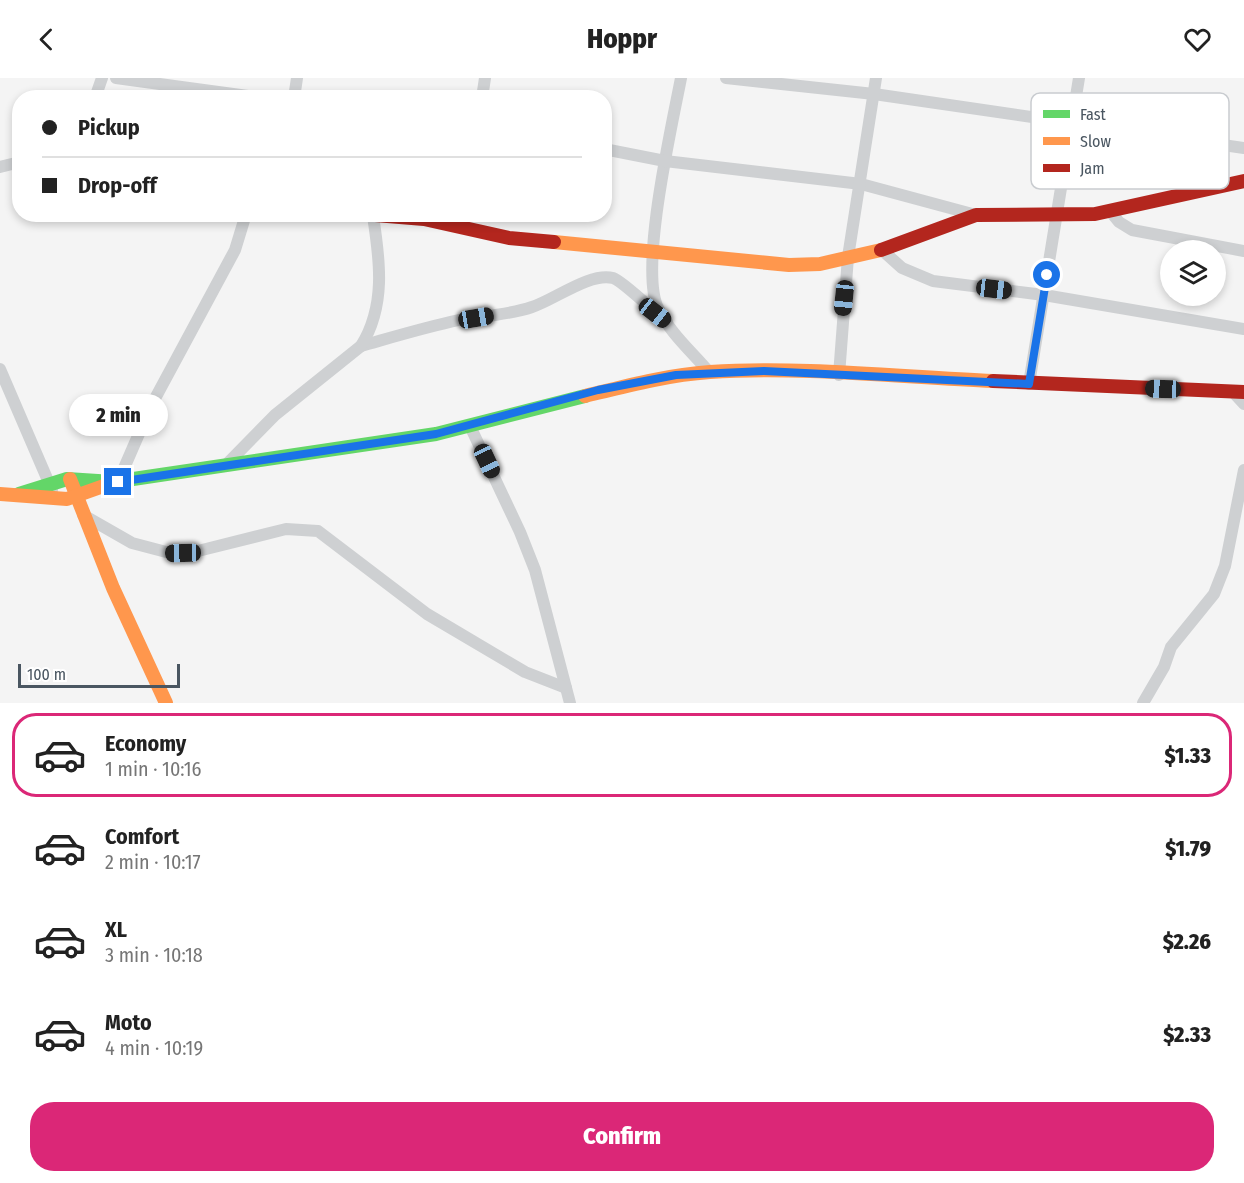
<!DOCTYPE html>
<meta charset="utf-8">
<style>
body{margin:0;font-family:"Fira Sans Condensed",sans-serif;background:#f2f2f2;color:#222;height:100vh;display:flex;flex-direction:column;font-size:22px;white-space:nowrap}
*{box-sizing:border-box;margin:0}
p{font-size:20px;color:#767676}
.icon{flex:none;width:33px;height:33px;fill:none;stroke:currentColor;stroke-width:2;stroke-linecap:round;stroke-linejoin:round}
.map{position:relative;height:625px;overflow:hidden}
.side{display:flex;flex-direction:column;background:#fff;flex:1}
.side>*{flex:none}
.guide{position:absolute;left:12px;top:12px;width:600px;height:132px;border-radius:24px;box-shadow:0 3px 9px #0003;display:grid;align-content:center;height:132px;padding:0 30px;background:#fff}
.fabs{position:absolute;left:1160px;top:162px;display:grid;gap:12px}
.fabs a{display:grid;place-items:center;width:66px;height:66px;border-radius:50%;background:#fff;box-shadow:0 3px 9px #0003;font-size:30px}
.scale{position:absolute;left:18px;bottom:15px;width:162px;box-sizing:border-box;padding-left:6px;border:3px solid #4a5661;border-top:0;font-size:16px;line-height:21px;white-space:nowrap;color:#4a5661;-webkit-text-stroke:4px #fff;paint-order:stroke}
.end{position:absolute;width:27px;height:27px;margin:-14px;border:8px solid #1a73e8;background:#fff;box-shadow:0 0 0 3px #fff}
.from{border-radius:50%}
.bubble{position:absolute;height:42px;border-radius:21px;background:#fff;box-shadow:0 3px 9px #0003;font-size:20px;font-weight:800;line-height:42px;text-align:center}
.car{position:absolute;width:18px;height:36px;margin:-18px -9px;border-radius:8px;box-shadow:0 0 4px 2px #0007;background:linear-gradient(#222 24%,#8ab4d8 0 40%,#222 0 76%,#8ab4d8 0 86%,#222 0)}
.guide b{display:flex;align-items:center;gap:21px;height:57px;font-size:22px}
.guide b+b{border-top:2px solid #e0e0e0}
.guide i{width:15px;height:15px;background:#222}
ul{padding:10px 0 0;list-style:none}
li{display:flex;align-items:center;gap:18px;height:84px;margin:0 12px 9px;padding:0 18px;border:3px solid transparent;border-radius:24px}
li div{flex:1}
li b{display:block;font-size:22px}
li em{font-style:normal;font-weight:800}
li.current{border-color:#db2777}
li>.icon{width:54px;height:54px;stroke-width:1.5}
.action{display:flex;gap:12px;margin-top:auto;padding:12px 30px}
.action a{flex:1;height:69px;border-radius:24px;background:#db2777;color:#fff;font-size:24px;font-weight:800;line-height:69px;text-align:center}
header{display:flex;justify-content:space-between;align-items:center;height:78px;padding:0 30px;background:#fff;font-size:27px;font-weight:800}
.map>svg:first-child{display:block}
.lines{fill:none;stroke-linecap:round;stroke-linejoin:round}
.street{stroke:#ced0d2;stroke-width:12}
.fast{stroke:#63d668;stroke-width:14}
.slow{stroke:#ff974d;stroke-width:14}
.jam{stroke:#b3261e;stroke-width:14}
.route{stroke:#1a73e8;stroke-width:8}
.key{fill:#fff;stroke:#c9ccd0;stroke-width:1.5}
.key-label{font-size:16px;fill:#4a5661}
</style>
<header><svg class="icon" aria-label="back" viewBox="0 0 24 24"><path d="M15 5l-7 7 7 7"/></svg>Hoppr<svg class="icon" aria-label="heart" viewBox="0 0 24 24"><path d="M12 20l-8-8c-3-5 5-10 8-4 3-6 11-1 8 4z"/></svg></header>
<div class="map">
<svg width="1244" height="625" viewBox="0 0 1244 625">
<rect width="100%" height="100%" fill="#f4f4f4"/>
<g class="lines">
<g class="street">
<polyline points="116,0 262,20"/>
<path d="M681 0C672 47 639 191 658 230 669 254 692 274 709 294"/>
<polyline points="726,0 874,16 1244,70"/>
<polyline points="95,20 102,0"/>
<polyline points="294,20 297,0"/>
<polyline points="482,20 485,0"/>
<polyline points="604,71 665,83 861,106 976,137"/>
<polyline points="0,89 20,84"/>
<polyline points="1110,133 1119,144 1132,152 1244,173"/>
<polyline points="462,150 463,136"/>
<polyline points="882,172 902,190 933,203 1044,217 1244,251"/>
<path d="M361 268C393 259 426 249 459 242 483 238 509 237 532 229 554 222 590 194 613 200 623 203 655 235 667 244"/>
<polyline points="0,291 52,412"/>
<polyline points="839,297 848,179 876,0"/>
<polyline points="1029,306 1079,0"/>
<polyline points="1232,313 1244,326"/>
<polyline points="470,348 520,454 535,492 570,625"/>
<path d="M225 388 275 337 361 268C386 228 380 183 373 138"/>
<polyline points="118,404 151,328 235,172 246,136"/>
<polyline points="83,437 132,465 170,475 198,473 286,451 318,453 427,536 525,594 566,610"/>
<polyline points="1143,625 1164,589 1171,569 1214,516 1225,488 1244,392"/>
</g>
<polyline class="fast" points="19,416 67,401 113,404 436,356 585,318"/>
<g class="slow">
<polyline points="554,164 789,187 820,186 881,172"/>
<path d="M585 318C626 308 667 297 710 294 800 288 901 299 993 303"/>
<polyline points="70,401 113,510 166,625"/>
<polyline points="0,416 67,421 112,405"/>
</g>
<g class="jam">
<polyline points="363,136 424,141 509,160 554,164"/>
<polyline points="881,172 976,137 1095,136 1244,103"/>
<polyline points="993,303 1244,314"/>
</g>
</g>
<g class="lines">
<polyline class="route" points="118,404 436,356 598,312 676,297 764,293 1029,306 1047,197"/>
</g>
<rect x="1031" y="15" width="198" height="96" rx="9" class="key"/>
<rect x="1043" y="32" width="27" height="8" fill="#63d668"/>
<rect x="1043" y="59" width="27" height="8" fill="#ff974d"/>
<rect x="1043" y="86" width="27" height="8" fill="#b3261e"/>
<g class="key-label">
<text x="1080" y="42">Fast</text>
<text x="1080" y="69">Slow</text>
<text x="1080" y="96">Jam</text>
</g>
</svg>
<div class="fabs">
<a><svg class="icon" aria-label="layers" viewBox="0 0 24 24"><path d="M12 4l9 5-9 5-9-5zM3 14l9 5 9-5"/></svg></a>
</div>
<div class="scale">100 m</div>
<i class="end from" style="left:1047px;top:197px"></i>
<i class="end" style="left:118px;top:404px"></i>
<div class="bubble" style="left:69px;top:316px;width:99px">2 min</div>
<i class="car" style="left:994px;top:211px;rotate:97deg"></i>
<i class="car" style="left:844px;top:220px;rotate:186deg"></i>
<i class="car" style="left:655px;top:235px;rotate:128deg"></i>
<i class="car" style="left:476px;top:240px;rotate:80deg"></i>
<i class="car" style="left:1163px;top:311px;rotate:272deg"></i>
<i class="car" style="left:487px;top:383px;rotate:155deg"></i>
<i class="car" style="left:183px;top:475px;rotate:269deg"></i>
<div class="guide">
<b><i class="from"></i>Pickup</b>
<b><i></i>Drop-off</b>
</div>
</div>
<section class="side">
<ul>
<li class="current"><svg class="icon" aria-label="car" viewBox="0 0 24 24"><path d="M5 17H2v-5l4-1 3-4h7l3 4 3 1v5h-3M9 17h6M6 11h13"/><circle cx="7" cy="17" r="2"/><circle cx="17" cy="17" r="2"/></svg><div><b>Economy</b><p>1 min · 10:16</p></div><em>$1.33</em></li>
<li><svg class="icon" aria-label="car" viewBox="0 0 24 24"><path d="M5 17H2v-5l4-1 3-4h7l3 4 3 1v5h-3M9 17h6M6 11h13"/><circle cx="7" cy="17" r="2"/><circle cx="17" cy="17" r="2"/></svg><div><b>Comfort</b><p>2 min · 10:17</p></div><em>$1.79</em></li>
<li><svg class="icon" aria-label="car" viewBox="0 0 24 24"><path d="M5 17H2v-5l4-1 3-4h7l3 4 3 1v5h-3M9 17h6M6 11h13"/><circle cx="7" cy="17" r="2"/><circle cx="17" cy="17" r="2"/></svg><div><b>XL</b><p>3 min · 10:18</p></div><em>$2.26</em></li>
<li><svg class="icon" aria-label="car" viewBox="0 0 24 24"><path d="M5 17H2v-5l4-1 3-4h7l3 4 3 1v5h-3M9 17h6M6 11h13"/><circle cx="7" cy="17" r="2"/><circle cx="17" cy="17" r="2"/></svg><div><b>Moto</b><p>4 min · 10:19</p></div><em>$2.33</em></li>
</ul>
<div class="action"><a>Confirm</a></div>
</section>
